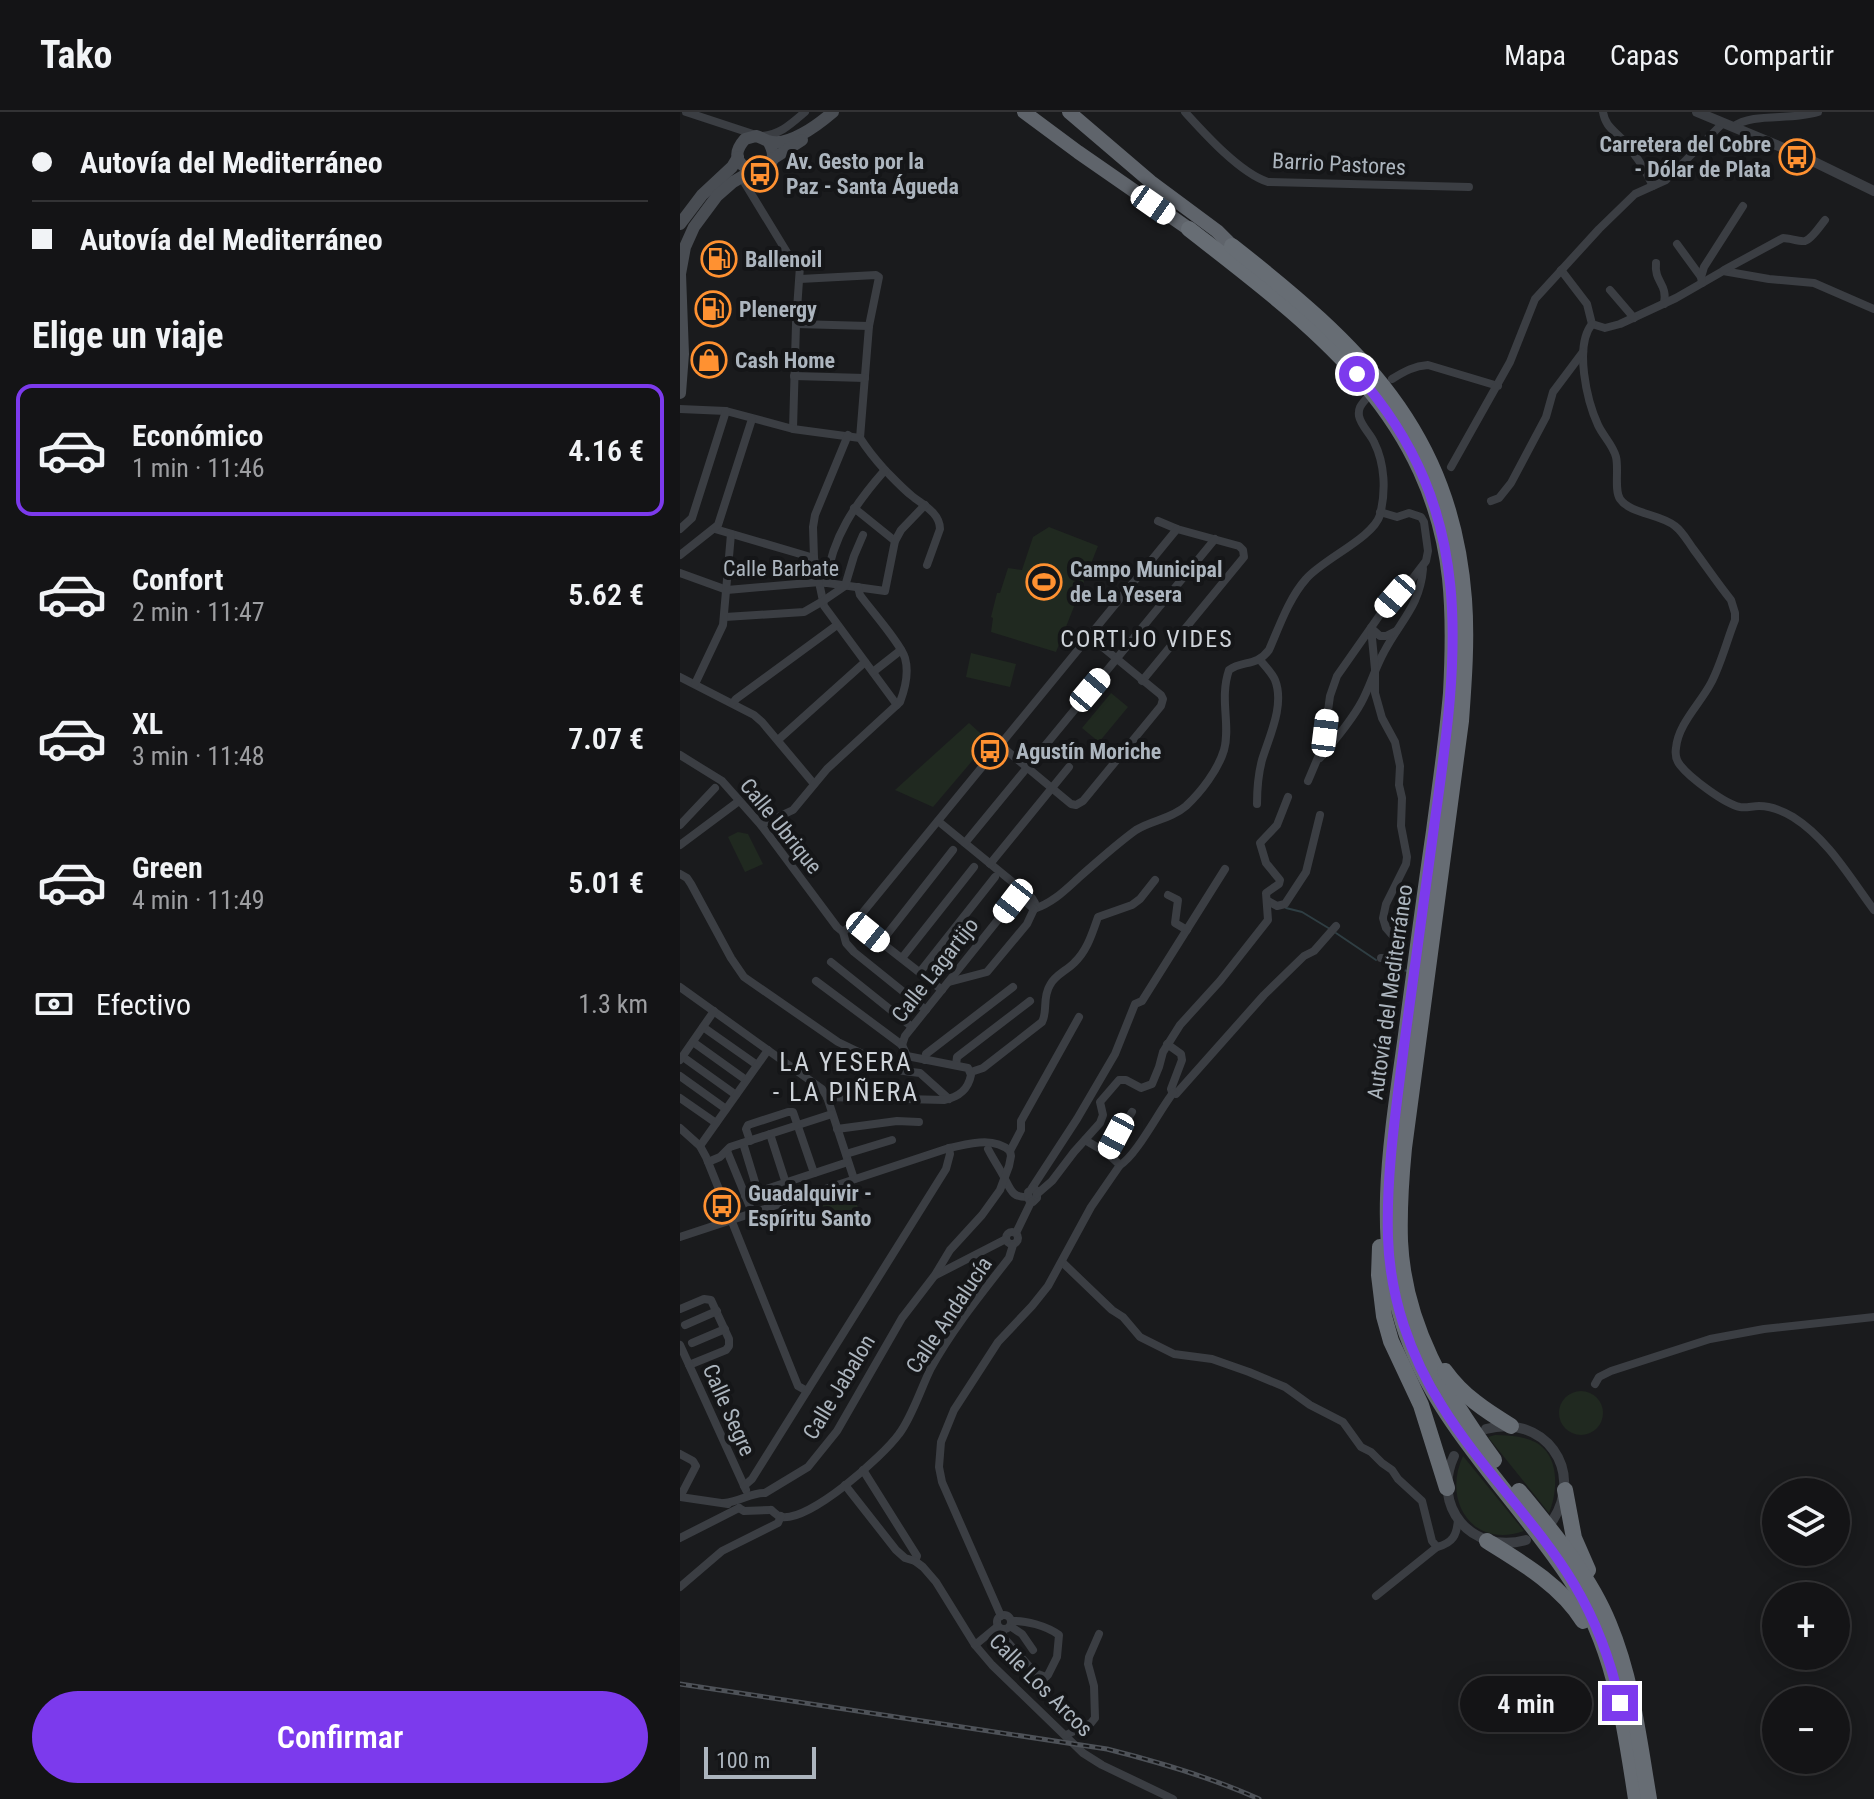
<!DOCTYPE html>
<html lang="es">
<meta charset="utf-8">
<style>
body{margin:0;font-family:"Roboto Condensed",sans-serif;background:#212123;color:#f1f3f6;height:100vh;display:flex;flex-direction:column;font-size:30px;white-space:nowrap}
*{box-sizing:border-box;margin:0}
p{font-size:26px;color:#9d9ea1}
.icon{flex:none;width:44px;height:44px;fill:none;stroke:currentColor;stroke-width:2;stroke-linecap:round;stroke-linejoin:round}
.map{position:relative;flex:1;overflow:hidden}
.details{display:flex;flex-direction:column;background:#141416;width:680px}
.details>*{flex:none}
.guide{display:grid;align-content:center;height:176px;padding:0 32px;background:#141416}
.fabs{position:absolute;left:1082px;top:1366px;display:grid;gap:16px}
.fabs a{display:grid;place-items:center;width:88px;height:88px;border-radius:50%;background:#141416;box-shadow:0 4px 20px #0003,0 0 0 2px #333335;font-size:40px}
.scale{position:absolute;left:24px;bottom:20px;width:112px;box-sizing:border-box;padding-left:8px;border:4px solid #acb5be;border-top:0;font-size:22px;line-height:28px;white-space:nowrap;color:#acb5be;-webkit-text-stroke:6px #151618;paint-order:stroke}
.end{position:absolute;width:36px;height:36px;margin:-18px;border:10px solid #7c3aed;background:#fff;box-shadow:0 0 0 4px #fff}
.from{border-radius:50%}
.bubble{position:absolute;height:56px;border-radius:28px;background:#141416;box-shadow:0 4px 20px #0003,0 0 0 2px #333335;font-size:26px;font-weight:600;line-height:56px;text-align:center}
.car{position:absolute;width:24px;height:48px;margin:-24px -12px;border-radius:10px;box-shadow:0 0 6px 2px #0007;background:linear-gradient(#fff 24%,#345 0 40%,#fff 0 76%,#345 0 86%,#fff 0)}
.guide b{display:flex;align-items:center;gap:28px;height:76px;font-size:30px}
.guide b+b{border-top:2px solid #333335}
.guide i{width:20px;height:20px;background:#f1f3f6}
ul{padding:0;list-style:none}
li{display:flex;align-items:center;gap:24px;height:132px;margin:0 16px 12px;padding:0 16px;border:4px solid transparent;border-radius:16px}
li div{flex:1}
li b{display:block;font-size:30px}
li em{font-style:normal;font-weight:600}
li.on{border-color:#7c3aed}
li>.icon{width:72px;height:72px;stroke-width:1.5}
h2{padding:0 32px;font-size:36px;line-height:96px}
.pay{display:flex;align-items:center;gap:20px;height:88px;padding:0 32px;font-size:30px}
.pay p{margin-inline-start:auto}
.action{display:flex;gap:16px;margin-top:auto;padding:16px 32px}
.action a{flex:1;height:92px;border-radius:48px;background:#7c3aed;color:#fff;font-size:32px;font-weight:600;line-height:92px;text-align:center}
header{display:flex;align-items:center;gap:48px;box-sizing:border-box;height:112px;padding:0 40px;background:#141416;border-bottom:2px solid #333335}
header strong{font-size:38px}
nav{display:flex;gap:44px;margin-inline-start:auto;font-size:28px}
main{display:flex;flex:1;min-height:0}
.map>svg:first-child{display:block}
.green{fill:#202920}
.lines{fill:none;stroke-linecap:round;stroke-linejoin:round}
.stream{stroke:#2f3e43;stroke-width:2}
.minor{stroke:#3b3e43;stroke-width:8}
.tertiary{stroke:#3b3e43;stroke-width:10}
.secondary{stroke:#494d53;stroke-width:12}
.trunk{stroke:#5f646b;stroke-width:14}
.motorway{stroke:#676d74;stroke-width:16}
.rail-casing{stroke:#4e5258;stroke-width:5}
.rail{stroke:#151618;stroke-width:2;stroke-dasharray:6;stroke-linecap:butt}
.route{stroke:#7c3aed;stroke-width:10}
.labels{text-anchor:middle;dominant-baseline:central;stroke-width:8;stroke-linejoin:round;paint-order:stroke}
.poi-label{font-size:22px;font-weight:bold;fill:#acb5be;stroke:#151618;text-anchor:start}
.street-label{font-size:22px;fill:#acb5be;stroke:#151618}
.neighbourhood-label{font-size:24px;letter-spacing:2px;fill:#ced3d9;stroke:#151618}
.quarter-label{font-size:26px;letter-spacing:2px;fill:#ced3d9;stroke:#151618}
</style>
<header>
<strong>Tako</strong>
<nav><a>Mapa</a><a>Capas</a><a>Compartir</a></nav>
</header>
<main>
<section class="details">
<div class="guide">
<b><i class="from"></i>Autovía del Mediterráneo</b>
<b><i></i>Autovía del Mediterráneo</b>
</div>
<h2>Elige un viaje</h2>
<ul>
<li class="on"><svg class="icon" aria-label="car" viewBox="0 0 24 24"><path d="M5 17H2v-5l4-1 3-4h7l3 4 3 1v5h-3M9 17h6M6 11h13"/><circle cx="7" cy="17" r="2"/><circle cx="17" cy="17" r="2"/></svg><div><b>Económico</b><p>1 min · 11:46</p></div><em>4.16 €</em></li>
<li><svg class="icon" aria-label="car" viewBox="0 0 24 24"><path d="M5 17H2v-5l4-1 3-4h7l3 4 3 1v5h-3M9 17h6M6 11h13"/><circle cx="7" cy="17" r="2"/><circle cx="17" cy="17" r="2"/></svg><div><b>Confort</b><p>2 min · 11:47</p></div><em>5.62 €</em></li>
<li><svg class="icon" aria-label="car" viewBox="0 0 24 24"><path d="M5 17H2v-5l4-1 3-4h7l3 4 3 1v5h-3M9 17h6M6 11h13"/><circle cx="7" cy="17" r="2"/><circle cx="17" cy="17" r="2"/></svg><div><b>XL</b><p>3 min · 11:48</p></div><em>7.07 €</em></li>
<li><svg class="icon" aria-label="car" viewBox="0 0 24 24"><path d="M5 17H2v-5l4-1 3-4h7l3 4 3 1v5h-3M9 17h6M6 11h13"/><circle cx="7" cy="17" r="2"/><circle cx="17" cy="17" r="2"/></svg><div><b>Green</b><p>4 min · 11:49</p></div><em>5.01 €</em></li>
</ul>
<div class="pay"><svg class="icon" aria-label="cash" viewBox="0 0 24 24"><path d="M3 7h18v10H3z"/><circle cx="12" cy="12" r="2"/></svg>Efectivo<p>1.3 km</p></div>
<div class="action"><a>Confirmar</a></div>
</section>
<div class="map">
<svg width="1194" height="1687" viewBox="0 0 1194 1687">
<rect width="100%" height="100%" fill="#1a1b1d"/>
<g class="green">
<polygon points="369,415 418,434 376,540 311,520 313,506 311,505 317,481 320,481 328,456 342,458 353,425"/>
<polygon points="291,541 336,552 330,575 286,565"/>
<polygon points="431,581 448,595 419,630 402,616"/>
<polygon points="289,611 309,629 253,695 215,678"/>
<polygon points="58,720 68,722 83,752 65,760 48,725"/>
<polygon points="173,1082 181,1104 146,1116 138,1095"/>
<circle cx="901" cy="1301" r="22"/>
<path d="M815 1323C828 1323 843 1324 855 1330 880 1343 878 1379 869 1401L808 1325Z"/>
<path d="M783 1344 844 1419C792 1437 762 1389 783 1344Z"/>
</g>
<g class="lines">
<g class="stream">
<polyline points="606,796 622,800 650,817"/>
<polyline points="656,821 696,848"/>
<polyline points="713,855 727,859"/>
</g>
<g class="minor">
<polyline points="6,0 76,23"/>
<path d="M505 0C525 22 560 61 588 70L789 75"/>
<path d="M923 0C925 13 932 17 941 26 954 40 965 57 973 74"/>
<path d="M1053 15C1073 0 1110 9 1138 0"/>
<path d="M81 24C100 23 111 12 125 0"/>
<polyline points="61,65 111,147 120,154 116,212 113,317"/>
<polyline points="997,132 1021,165"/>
<path d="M976 151C974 171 988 171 984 192"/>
<polyline points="881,158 907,192 912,212 925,216 940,212 996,186 1043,159 1089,167 1134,171 1194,197"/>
<path d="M1044 158 1103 126C1110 126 1119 130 1125 129 1132 127 1140 114 1145 108"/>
<polyline points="120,167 196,163 199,165 189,214 180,326"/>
<polyline points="1022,171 1021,165 1024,155 1063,94"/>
<polyline points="930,178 954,206"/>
<polyline points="116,212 189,214"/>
<path d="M912 212C894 234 907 289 918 313 923 324 933 333 936 345 939 357 934 378 940 387 950 402 981 402 995 414 1003 420 1008 430 1014 438 1026 454 1038 472 1051 488L1055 501V508C1047 528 1041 552 1031 571 1020 592 998 612 996 636 995 642 996 648 1000 653 1010 666 1045 692 1060 695 1067 696 1072 694 1079 694 1091 694 1103 699 1113 705 1148 727 1170 766 1194 798"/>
<polyline points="114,264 185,266"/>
<path d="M712 267C725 259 734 254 748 253L818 274"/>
<path d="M0 297 46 299 113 317 180 326C187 337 195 347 204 357 213 366 222 376 232 384 243 393 260 401 260 417L247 453"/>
<polyline points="168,323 135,403 133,415 134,446 144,494 217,593"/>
<polyline points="771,355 830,250 855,187 919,117 955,82 986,68 1043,11"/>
<polyline points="811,389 819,386 831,371 866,305 873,280 903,240"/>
<polyline points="174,396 215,429"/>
<polyline points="0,417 12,406 46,299"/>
<polyline points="35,417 134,446"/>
<polyline points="0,443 38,413 72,307"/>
<polyline points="0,461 47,478 140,470 205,479 215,429 221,418 245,393"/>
<path d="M146 471C152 425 175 392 205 358"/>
<polyline points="45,505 124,500 143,489 165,474 174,444 183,423"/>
<polyline points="193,560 221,538"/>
<polyline points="0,565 74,603 82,610 134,672"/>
<polyline points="462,569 564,445 563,438 559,434 497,417 478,409"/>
<polyline points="15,572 43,513 51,422"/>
<polyline points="53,591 56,587 157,513"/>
<polyline points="98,628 185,550"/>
<polyline points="320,633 391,692 396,693 403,689 481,594 483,587 481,583 409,524"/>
<polyline points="0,643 42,669 81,713 157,815 163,820"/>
<path d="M640 646C654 629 670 611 681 591 690 575 695 556 704 540 720 509 740 494 743 457"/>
<polyline points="628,669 639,643 645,621 650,584 657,564 704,497 730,470 746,449 748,439 744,410 741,405 729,401 717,405 700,400"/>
<path d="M577 692C577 677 578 663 582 648 589 625 605 593 595 568 592 561 585 554 580 548"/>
<polyline points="258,709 352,786 355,791 354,797"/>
<polyline points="0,713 35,676"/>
<path d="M81 713 113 698 147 657 220 590C225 577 229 560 225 546 221 532 190 497 180 483L178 475"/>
<polyline points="285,731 535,427"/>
<polyline points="0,733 59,689"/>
<polyline points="310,752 389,655"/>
<polyline points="0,762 7,766 11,772 51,846 64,865 158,930 185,943 192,952 200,956 240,961 269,987"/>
<polyline points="488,783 498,788 495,811 507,818"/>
<polyline points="588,789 597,794 605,792 626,760 640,703"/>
<path d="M354 797C375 790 387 776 403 762 420 747 438 731 456 718 472 708 491 707 506 694 521 680 538 658 544 638 551 613 539 587 549 558 563 548 576 555 589 538 599 515 609 486 626 467 643 447 693 426 700 403 706 379 705 352 694 330 690 321 681 314 679 304 678 296 681 293 686 287"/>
<polyline points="175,810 262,878"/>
<polyline points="163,820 175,810 497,417"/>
<polyline points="163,820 166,831 174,840 246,898"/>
<polyline points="201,830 273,738"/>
<polyline points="222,846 294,755"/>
<polyline points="701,846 716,847 721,843 719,831 706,816 703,806 706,792 726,752 727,745 721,714 722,686 719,673 720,654 715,630 702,606 695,581 695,557 691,516 700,524 706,524 716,519"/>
<polyline points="151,850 232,915"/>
<polyline points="240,860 315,765"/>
<polyline points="136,869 222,933"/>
<polyline points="269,870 307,860 347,812 354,797"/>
<polyline points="0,875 142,977 147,985 174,1067"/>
<polyline points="23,915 77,953"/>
<polyline points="13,930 66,968"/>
<polyline points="487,932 501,942 502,948 491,977 492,980 496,982 584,883 624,844 634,839 656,814"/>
<polyline points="222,933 225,924 333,789 342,787 354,797"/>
<polyline points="3,945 56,983"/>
<polyline points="0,948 34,899"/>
<polyline points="245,948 246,942 333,875"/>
<polyline points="276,953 277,945 350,889"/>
<path d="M291 960 303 956 362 910C368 899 362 886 370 873 375 863 386 859 394 851 407 839 412 822 418 805L452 793 460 787 475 768"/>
<polyline points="0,964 46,997"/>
<path d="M147 985 264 988C279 985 288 978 291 963L288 956 227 944 222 933"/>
<polyline points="0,986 36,1011"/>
<polyline points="0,1016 20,1034 26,1045 118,1274 127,1279"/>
<polyline points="157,1017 217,1009 239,1010"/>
<polyline points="90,1022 111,1087"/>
<polyline points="405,1028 427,1041 440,1053"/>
<polyline points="70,1029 66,1017 68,1013 108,1000 113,1000 134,1061"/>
<polyline points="63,1031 78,1080"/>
<polyline points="20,1034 88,938"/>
<path d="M308 1037C313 1047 320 1057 325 1067 331 1079 333 1086 349 1085"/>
<polyline points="47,1039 72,1100"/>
<polyline points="427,1041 452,1000"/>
<polyline points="166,1042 212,1028"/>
<polyline points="28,1050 40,1045 50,1035 152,1002"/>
<polyline points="352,1076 397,1007 435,942 455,892 462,889 545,757"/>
<polygon points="354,1076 357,1079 357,1086 353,1090 349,1088 348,1080"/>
<polyline points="357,1082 372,1069 394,1040 420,1011 423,1003 420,990 439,968 446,968 461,976 472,972 479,955 483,940 500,913 540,869 588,808 586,781 599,772 600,768 586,751 580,731 597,713 608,685"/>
<polyline points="65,1084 168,1050"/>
<circle cx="332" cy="1126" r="6"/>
<polyline points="336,1121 351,1090"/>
<path d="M0 1125 269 1036C289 1032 313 1024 330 1039"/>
<polyline points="382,1150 432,1198 443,1205 460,1225 494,1242 532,1247 569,1260 605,1275 630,1293 663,1310 681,1335 691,1340 702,1351 712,1358 718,1367 742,1389 752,1429 757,1435"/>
<polyline points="256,1163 326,1127"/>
<polyline points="0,1197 24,1187 31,1188 49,1227 49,1234 46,1238 9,1253"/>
<polyline points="5,1213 37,1199"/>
<polyline points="12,1231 45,1217"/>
<polyline points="0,1233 66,1378"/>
<polyline points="915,1272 919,1265 931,1259 1030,1227 1084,1217 1194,1205"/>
<polyline points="0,1342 13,1349 16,1354 0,1385 48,1392"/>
<polyline points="183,1358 237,1444 235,1449"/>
<polyline points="165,1373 216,1438 225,1446 235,1449 243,1455 256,1470 295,1533 312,1553 403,1641 422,1653 493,1687"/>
<polyline points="64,1374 72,1367 266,1057 270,1042 269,1036"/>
<path d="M44 1391C59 1390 72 1380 85 1381L128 1355 157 1319 222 1206 255 1163 270 1138 302 1103 320 1078 329 1054 331 1044 330 1039 341 1018V1009L399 905"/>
<polyline points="59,1396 64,1399 91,1398"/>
<path d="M91 1398C95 1401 97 1404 101 1405 130 1410 203 1344 219 1322 232 1305 241 1276 251 1256 273 1216 302 1181 329 1146L333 1133"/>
<polyline points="0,1426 59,1396"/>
<polyline points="0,1475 42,1439 98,1411 101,1404"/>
<path d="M696 1484 757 1435C773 1431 777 1423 778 1407"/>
<circle cx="324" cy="1510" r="7"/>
<path d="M321 1504 262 1370 259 1355 261 1330 274 1298 318 1230 352 1194 368 1174 411 1095 440 1053C456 1044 479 999 493 981"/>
<polyline points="330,1514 342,1522 353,1538"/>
<path d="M322 1517 324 1526 355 1561 366 1565 368 1563 377 1545 379 1523C367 1514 345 1508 331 1509"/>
<polyline points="295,1533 318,1514"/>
<polyline points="386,1623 411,1611 415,1606 414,1574 408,1552 409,1545 419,1522"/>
</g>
<g class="tertiary">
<polyline points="1017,0 1118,42 1194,79"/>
<path d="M806 1317C864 1301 905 1358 873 1408"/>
<path d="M774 1344C751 1394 791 1443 846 1428"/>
</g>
<g class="secondary">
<path d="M88 29C113 71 33 63 65 27L76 24C81 25 84 28 88 29 108 36 139 12 153 0"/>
<polyline points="91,48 122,28"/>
<polyline points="0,112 22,83 52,55 58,45"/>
<polyline points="0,281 3,242 0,162 5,135 14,115 37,84 53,70 72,59"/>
</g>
<g class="trunk">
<polyline points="344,0 398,40 509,117"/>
<polyline points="389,0 471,70 537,119 552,134"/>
</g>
<g class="motorway">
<path d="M509 117C632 213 751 298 770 466 774 504 773 543 771 581 767 627 760 673 754 719 744 787 735 855 726 923 713 1018 694 1118 723 1211 754 1311 836 1383 891 1468 935 1536 944 1609 956 1687"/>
<path d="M552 134C678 233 771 318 784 487 787 527 784 568 781 609L724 1036C721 1067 719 1098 720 1129 724 1214 766 1282 814 1348"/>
<polyline points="700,1135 699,1163 704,1204 711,1229 741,1293 767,1376"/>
<path d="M765 1259C782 1283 806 1299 831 1314"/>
<polyline points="885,1378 894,1426 908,1458"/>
<path d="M839 1379C871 1418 910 1464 929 1512 952 1567 959 1628 969 1687"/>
<path d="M807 1429C841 1450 882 1474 903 1509"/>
</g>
<defs>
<path id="rail" d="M0 1572 427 1637C479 1650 530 1665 579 1687"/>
</defs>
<use href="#rail" class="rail-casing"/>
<use href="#rail" class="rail"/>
</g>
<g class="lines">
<path class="route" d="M677 262C800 401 778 545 754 715 744 788 734 861 724 934 716 998 706 1062 708 1126 710 1185 730 1244 762 1294 801 1357 856 1409 894 1472 916 1509 931 1549 940 1591"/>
</g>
<defs>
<symbol id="bus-ring" viewBox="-11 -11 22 22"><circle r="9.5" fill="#151618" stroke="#ff9131" stroke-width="1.5"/><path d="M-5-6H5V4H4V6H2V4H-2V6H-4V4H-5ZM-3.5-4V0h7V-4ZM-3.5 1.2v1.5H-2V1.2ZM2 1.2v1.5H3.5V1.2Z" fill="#ff9131"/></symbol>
<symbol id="fuel-ring" viewBox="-11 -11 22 22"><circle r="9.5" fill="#151618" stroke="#ff9131" stroke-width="1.5"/><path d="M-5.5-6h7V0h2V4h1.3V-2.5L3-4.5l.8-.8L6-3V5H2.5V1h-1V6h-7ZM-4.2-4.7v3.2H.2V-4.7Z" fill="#ff9131"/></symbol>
<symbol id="shop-ring" viewBox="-11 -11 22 22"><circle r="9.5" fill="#151618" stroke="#ff9131" stroke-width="1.5"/><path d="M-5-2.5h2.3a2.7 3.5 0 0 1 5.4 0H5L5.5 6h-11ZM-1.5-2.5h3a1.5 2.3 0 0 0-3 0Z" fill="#ff9131"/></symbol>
<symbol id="stadium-ring" viewBox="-11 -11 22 22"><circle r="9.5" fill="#151618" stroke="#ff9131" stroke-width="1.5"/><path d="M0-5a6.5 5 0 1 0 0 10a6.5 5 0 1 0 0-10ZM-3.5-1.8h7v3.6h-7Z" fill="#ff9131"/></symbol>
</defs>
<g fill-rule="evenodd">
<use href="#bus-ring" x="1097" y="25" width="40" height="40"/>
<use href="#bus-ring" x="60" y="42" width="40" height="40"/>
<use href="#fuel-ring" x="19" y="127" width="40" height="40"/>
<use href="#fuel-ring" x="13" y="177" width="40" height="40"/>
<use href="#shop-ring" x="9" y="228" width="40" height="40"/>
<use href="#stadium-ring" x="344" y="450" width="40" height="40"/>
<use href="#bus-ring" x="290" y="619" width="40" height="40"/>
<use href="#bus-ring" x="22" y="1074" width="40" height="40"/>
</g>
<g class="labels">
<g class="poi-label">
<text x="1091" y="32" text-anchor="end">Carretera del Cobre<tspan x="1091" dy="25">- Dólar de Plata</tspan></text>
<text x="106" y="49">Av. Gesto por la<tspan x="106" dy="25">Paz - Santa Águeda</tspan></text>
<text x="65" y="147">Ballenoil</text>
<text x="59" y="197">Plenergy</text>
<text x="55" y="248">Cash Home</text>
<text x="390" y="457">Campo Municipal<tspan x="390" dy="25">de La Yesera</tspan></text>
<text x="336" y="639">Agustín Moriche</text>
<text x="68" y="1081">Guadalquivir -<tspan x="68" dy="25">Espíritu Santo</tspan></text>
</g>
<g class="street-label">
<text transform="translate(659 52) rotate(3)">Barrio Pastores</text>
<text x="101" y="456">Calle Barbate</text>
<text transform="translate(101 714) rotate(51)">Calle Ubrique</text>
<text transform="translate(255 858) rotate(-52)">Calle Lagartijo</text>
<text transform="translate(710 880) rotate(-82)">Autovía del Mediterráneo</text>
<text transform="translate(269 1203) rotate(-56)">Calle Andalucía</text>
<text transform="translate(159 1275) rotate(-59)">Calle Jabalon</text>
<text transform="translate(49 1298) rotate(66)">Calle Segre</text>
<text transform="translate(361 1573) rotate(45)">Calle Los Arcos</text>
</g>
<g class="neighbourhood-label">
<text x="467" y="527">CORTIJO VIDES</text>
</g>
<g class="quarter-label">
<text x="166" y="950">LA YESERA<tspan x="166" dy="30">- LA PIÑERA</tspan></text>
</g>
</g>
</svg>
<div class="fabs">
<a><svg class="icon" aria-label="layers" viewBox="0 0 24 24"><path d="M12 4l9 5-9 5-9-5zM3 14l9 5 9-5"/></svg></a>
<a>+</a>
<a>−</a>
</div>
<div class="scale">100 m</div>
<i class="end from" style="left:677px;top:262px"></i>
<i class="end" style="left:940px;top:1591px"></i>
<div class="bubble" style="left:780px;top:1564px;width:132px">4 min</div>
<i class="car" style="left:473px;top:93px;rotate:125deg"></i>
<i class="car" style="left:715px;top:484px;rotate:221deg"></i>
<i class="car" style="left:410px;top:578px;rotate:40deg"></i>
<i class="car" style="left:645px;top:621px;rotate:7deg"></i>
<i class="car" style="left:333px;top:789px;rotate:218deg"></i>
<i class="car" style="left:188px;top:820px;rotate:129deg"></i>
<i class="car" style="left:436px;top:1024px;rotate:208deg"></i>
</div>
</main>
